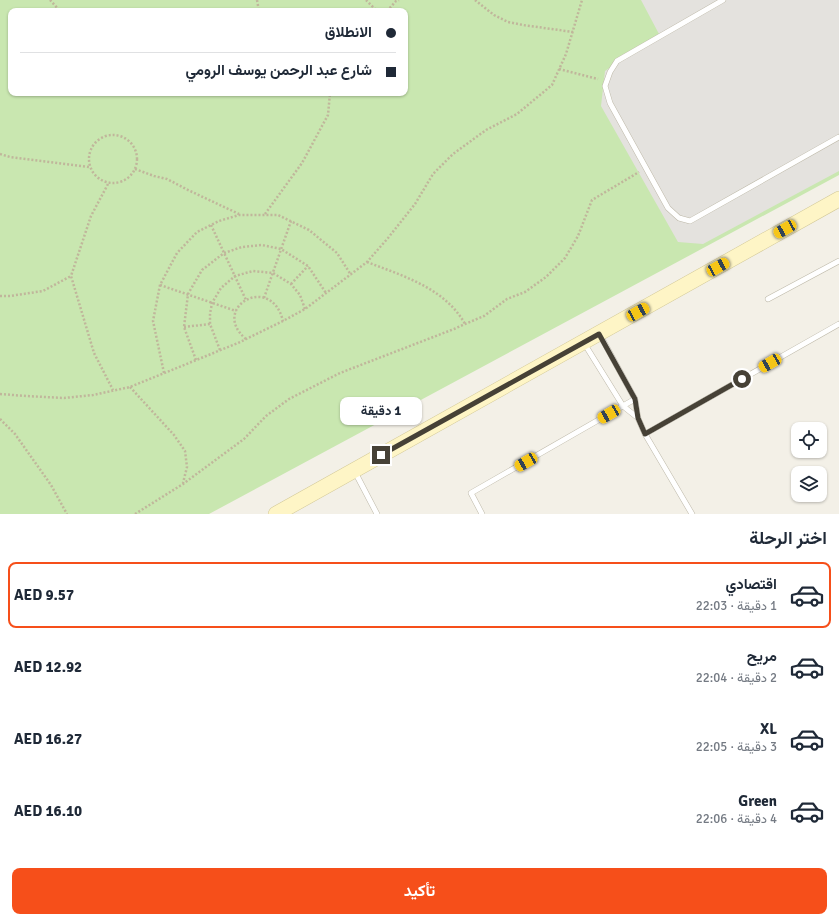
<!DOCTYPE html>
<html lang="ar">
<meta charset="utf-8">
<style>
body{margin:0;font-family:Signika,Vazirmatn,sans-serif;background:#f6f6f7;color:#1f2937;direction:rtl;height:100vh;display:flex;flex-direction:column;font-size:15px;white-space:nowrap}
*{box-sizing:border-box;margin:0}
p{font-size:13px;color:#747a83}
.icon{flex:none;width:22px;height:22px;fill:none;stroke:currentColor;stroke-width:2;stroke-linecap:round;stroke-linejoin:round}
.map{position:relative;height:514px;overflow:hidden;direction:ltr}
.sheet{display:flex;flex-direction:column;background:#fff;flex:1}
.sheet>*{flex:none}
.banner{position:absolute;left:8px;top:8px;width:400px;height:88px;border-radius:8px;box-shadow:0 1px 3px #0004;direction:rtl;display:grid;align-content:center;height:88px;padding:0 12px;background:#fff}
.buttons{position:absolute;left:791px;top:422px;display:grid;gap:8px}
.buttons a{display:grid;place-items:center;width:36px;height:36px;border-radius:8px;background:#fff;box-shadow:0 1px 3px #0004;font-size:20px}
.end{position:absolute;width:18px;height:18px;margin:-9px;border:5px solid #464136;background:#fff;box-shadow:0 0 0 2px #fff}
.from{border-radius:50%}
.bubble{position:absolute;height:28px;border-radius:8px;background:#fff;box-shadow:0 1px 3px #0004;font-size:13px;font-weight:700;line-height:28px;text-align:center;direction:rtl}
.car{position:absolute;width:12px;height:24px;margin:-12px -6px;border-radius:5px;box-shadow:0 0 3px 1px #0007;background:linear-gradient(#f5c518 24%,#345 0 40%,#f5c518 0 76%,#345 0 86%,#f5c518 0)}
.banner b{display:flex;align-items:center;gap:14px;height:38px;font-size:15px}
.banner b+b{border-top:1px solid #e0e1e3}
.banner i{width:10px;height:10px;background:#1f2937}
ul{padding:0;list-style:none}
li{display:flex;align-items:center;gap:12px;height:66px;margin:0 8px 6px;padding:0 4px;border:2px solid transparent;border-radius:8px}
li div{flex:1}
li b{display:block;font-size:15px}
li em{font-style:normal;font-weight:700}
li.active{border-color:#f64f1a}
li>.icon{width:36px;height:36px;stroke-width:1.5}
h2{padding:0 12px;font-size:18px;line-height:48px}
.action{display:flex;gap:8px;margin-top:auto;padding:8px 12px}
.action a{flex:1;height:46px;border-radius:8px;background:#f64f1a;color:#fff;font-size:16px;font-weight:700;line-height:46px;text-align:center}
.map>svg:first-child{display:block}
.green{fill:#c9e7b0;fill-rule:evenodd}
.parking{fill:#e4e2de}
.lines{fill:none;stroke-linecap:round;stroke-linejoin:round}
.lane-casing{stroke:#beb9a9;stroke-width:6}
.secondary-casing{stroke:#d2c897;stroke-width:16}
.path{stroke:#c0b69b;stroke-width:2.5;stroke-dasharray:2 2;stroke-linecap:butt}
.lane{stroke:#fff;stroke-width:5}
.secondary{stroke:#fef5c6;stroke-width:15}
.route{stroke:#464136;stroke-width:5}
</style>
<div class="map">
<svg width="839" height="514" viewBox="0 0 839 514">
<rect width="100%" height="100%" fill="#f3f0e7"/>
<path class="green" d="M0 0H839V175L209 514H0ZM11 11H405V93H11Z"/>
<polygon class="parking" points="641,0 839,0 839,171 703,244 678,242 601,106 605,71 659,34"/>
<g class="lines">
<defs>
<g id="lane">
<polyline points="723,0 617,61 610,72 605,86 610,103 668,208 679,218 690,221 839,137"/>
<polyline points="768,299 839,261"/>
<polyline points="600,335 635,399 638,418 645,434 692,514"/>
<polyline points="584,343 623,406 638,418"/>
<polyline points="645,434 839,324"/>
<polyline points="355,472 377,514"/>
<polyline points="482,514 471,493 635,399"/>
</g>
<polyline id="secondary" points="276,514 839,199"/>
</defs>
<use href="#lane" class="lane-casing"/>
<use href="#secondary" class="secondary-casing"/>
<g class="path">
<polyline points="50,0 60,11"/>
<polyline points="257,0 259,11"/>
<polyline points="366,0 377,11"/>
<polyline points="475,0 494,15 508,22 523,25 573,32"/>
<polyline points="387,11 396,1 399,0"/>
<polyline points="559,69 598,79"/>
<circle cx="113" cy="159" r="24"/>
<polyline points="0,154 10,157 89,167"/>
<polyline points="135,169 154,176 167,179 188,190 239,214"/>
<polyline points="108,184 91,216 71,276 94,353 113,390"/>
<polyline points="265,214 302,163 328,115 330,93"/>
<polyline points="211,225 246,300"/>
<path d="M367 262C403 276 445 288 465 324"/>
<polyline points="291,284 308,266"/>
<polyline points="160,285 236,311"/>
<polyline points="0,296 10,296 43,291 71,276"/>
<polyline points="264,298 291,221"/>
<polyline points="184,327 210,324"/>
<path d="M246 339C209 308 271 272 283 321"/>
<polyline points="220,350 210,324 210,314 212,303 221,288 235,276 253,271 273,273 291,284 300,295 305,309"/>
<polyline points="196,360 184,327 188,294 202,270 224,253 242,247 262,245 281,249 308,266 326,293"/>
<polyline points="164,373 153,321 160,285 177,253 197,232 219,221 239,215 278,215 309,230 337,253 351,275"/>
<polyline points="130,387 174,435 185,451 187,467 183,483"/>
<polyline points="0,394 26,396 64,398 93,395 130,387 238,343 283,321 305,309 367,262 388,238 415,204 433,174 453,154 486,130 517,114 552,85 566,54 582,0"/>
<polyline points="0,419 15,434 51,485 67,514"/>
<polyline points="135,514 183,484 244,439 266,416 289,399 340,373 454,329 465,324 484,316 507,299 525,292 546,277 565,258 578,236 592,200 639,172"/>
</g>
<use href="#lane" class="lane"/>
<use href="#secondary" class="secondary"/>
</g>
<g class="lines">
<polyline class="route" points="381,455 599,334 635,399 638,418 645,434 742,379"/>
</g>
</svg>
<div class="buttons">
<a><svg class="icon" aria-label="locate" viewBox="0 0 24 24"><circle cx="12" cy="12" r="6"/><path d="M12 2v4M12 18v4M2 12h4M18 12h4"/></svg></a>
<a><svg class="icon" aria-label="layers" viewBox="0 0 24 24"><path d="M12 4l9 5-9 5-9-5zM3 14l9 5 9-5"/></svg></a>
</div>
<i class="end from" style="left:742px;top:379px"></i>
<i class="end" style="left:381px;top:455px"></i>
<div class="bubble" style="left:340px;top:397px;width:82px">1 دقيقة</div>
<i class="car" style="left:785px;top:229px;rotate:241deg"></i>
<i class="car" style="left:718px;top:267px;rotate:61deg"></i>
<i class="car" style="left:638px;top:312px;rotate:61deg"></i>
<i class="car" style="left:770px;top:363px;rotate:240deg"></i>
<i class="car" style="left:609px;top:414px;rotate:240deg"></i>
<i class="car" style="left:526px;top:462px;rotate:240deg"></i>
<div class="banner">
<b><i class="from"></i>الانطلاق</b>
<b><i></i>شارع عبد الرحمن يوسف الرومي</b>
</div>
</div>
<section class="sheet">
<h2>اختر الرحلة</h2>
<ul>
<li class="active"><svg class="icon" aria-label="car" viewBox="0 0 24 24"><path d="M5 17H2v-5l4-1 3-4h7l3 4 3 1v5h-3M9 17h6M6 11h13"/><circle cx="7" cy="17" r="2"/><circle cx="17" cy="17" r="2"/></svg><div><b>اقتصادي</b><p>1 دقيقة · 22:03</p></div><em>AED 9.57</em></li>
<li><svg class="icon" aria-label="car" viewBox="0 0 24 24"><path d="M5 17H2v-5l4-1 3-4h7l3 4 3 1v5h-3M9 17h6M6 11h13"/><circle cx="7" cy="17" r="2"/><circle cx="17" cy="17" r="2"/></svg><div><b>مريح</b><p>2 دقيقة · 22:04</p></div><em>AED 12.92</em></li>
<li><svg class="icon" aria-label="car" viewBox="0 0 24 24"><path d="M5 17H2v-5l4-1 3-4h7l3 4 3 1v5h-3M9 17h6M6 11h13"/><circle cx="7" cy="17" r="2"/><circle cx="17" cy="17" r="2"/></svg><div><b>XL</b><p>3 دقيقة · 22:05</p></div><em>AED 16.27</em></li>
<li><svg class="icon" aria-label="car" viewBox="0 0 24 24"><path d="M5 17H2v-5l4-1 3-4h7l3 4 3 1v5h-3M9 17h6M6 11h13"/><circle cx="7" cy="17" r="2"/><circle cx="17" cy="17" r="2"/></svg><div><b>Green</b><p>4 دقيقة · 22:06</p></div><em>AED 16.10</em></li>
</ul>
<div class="action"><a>تأكيد</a></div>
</section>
